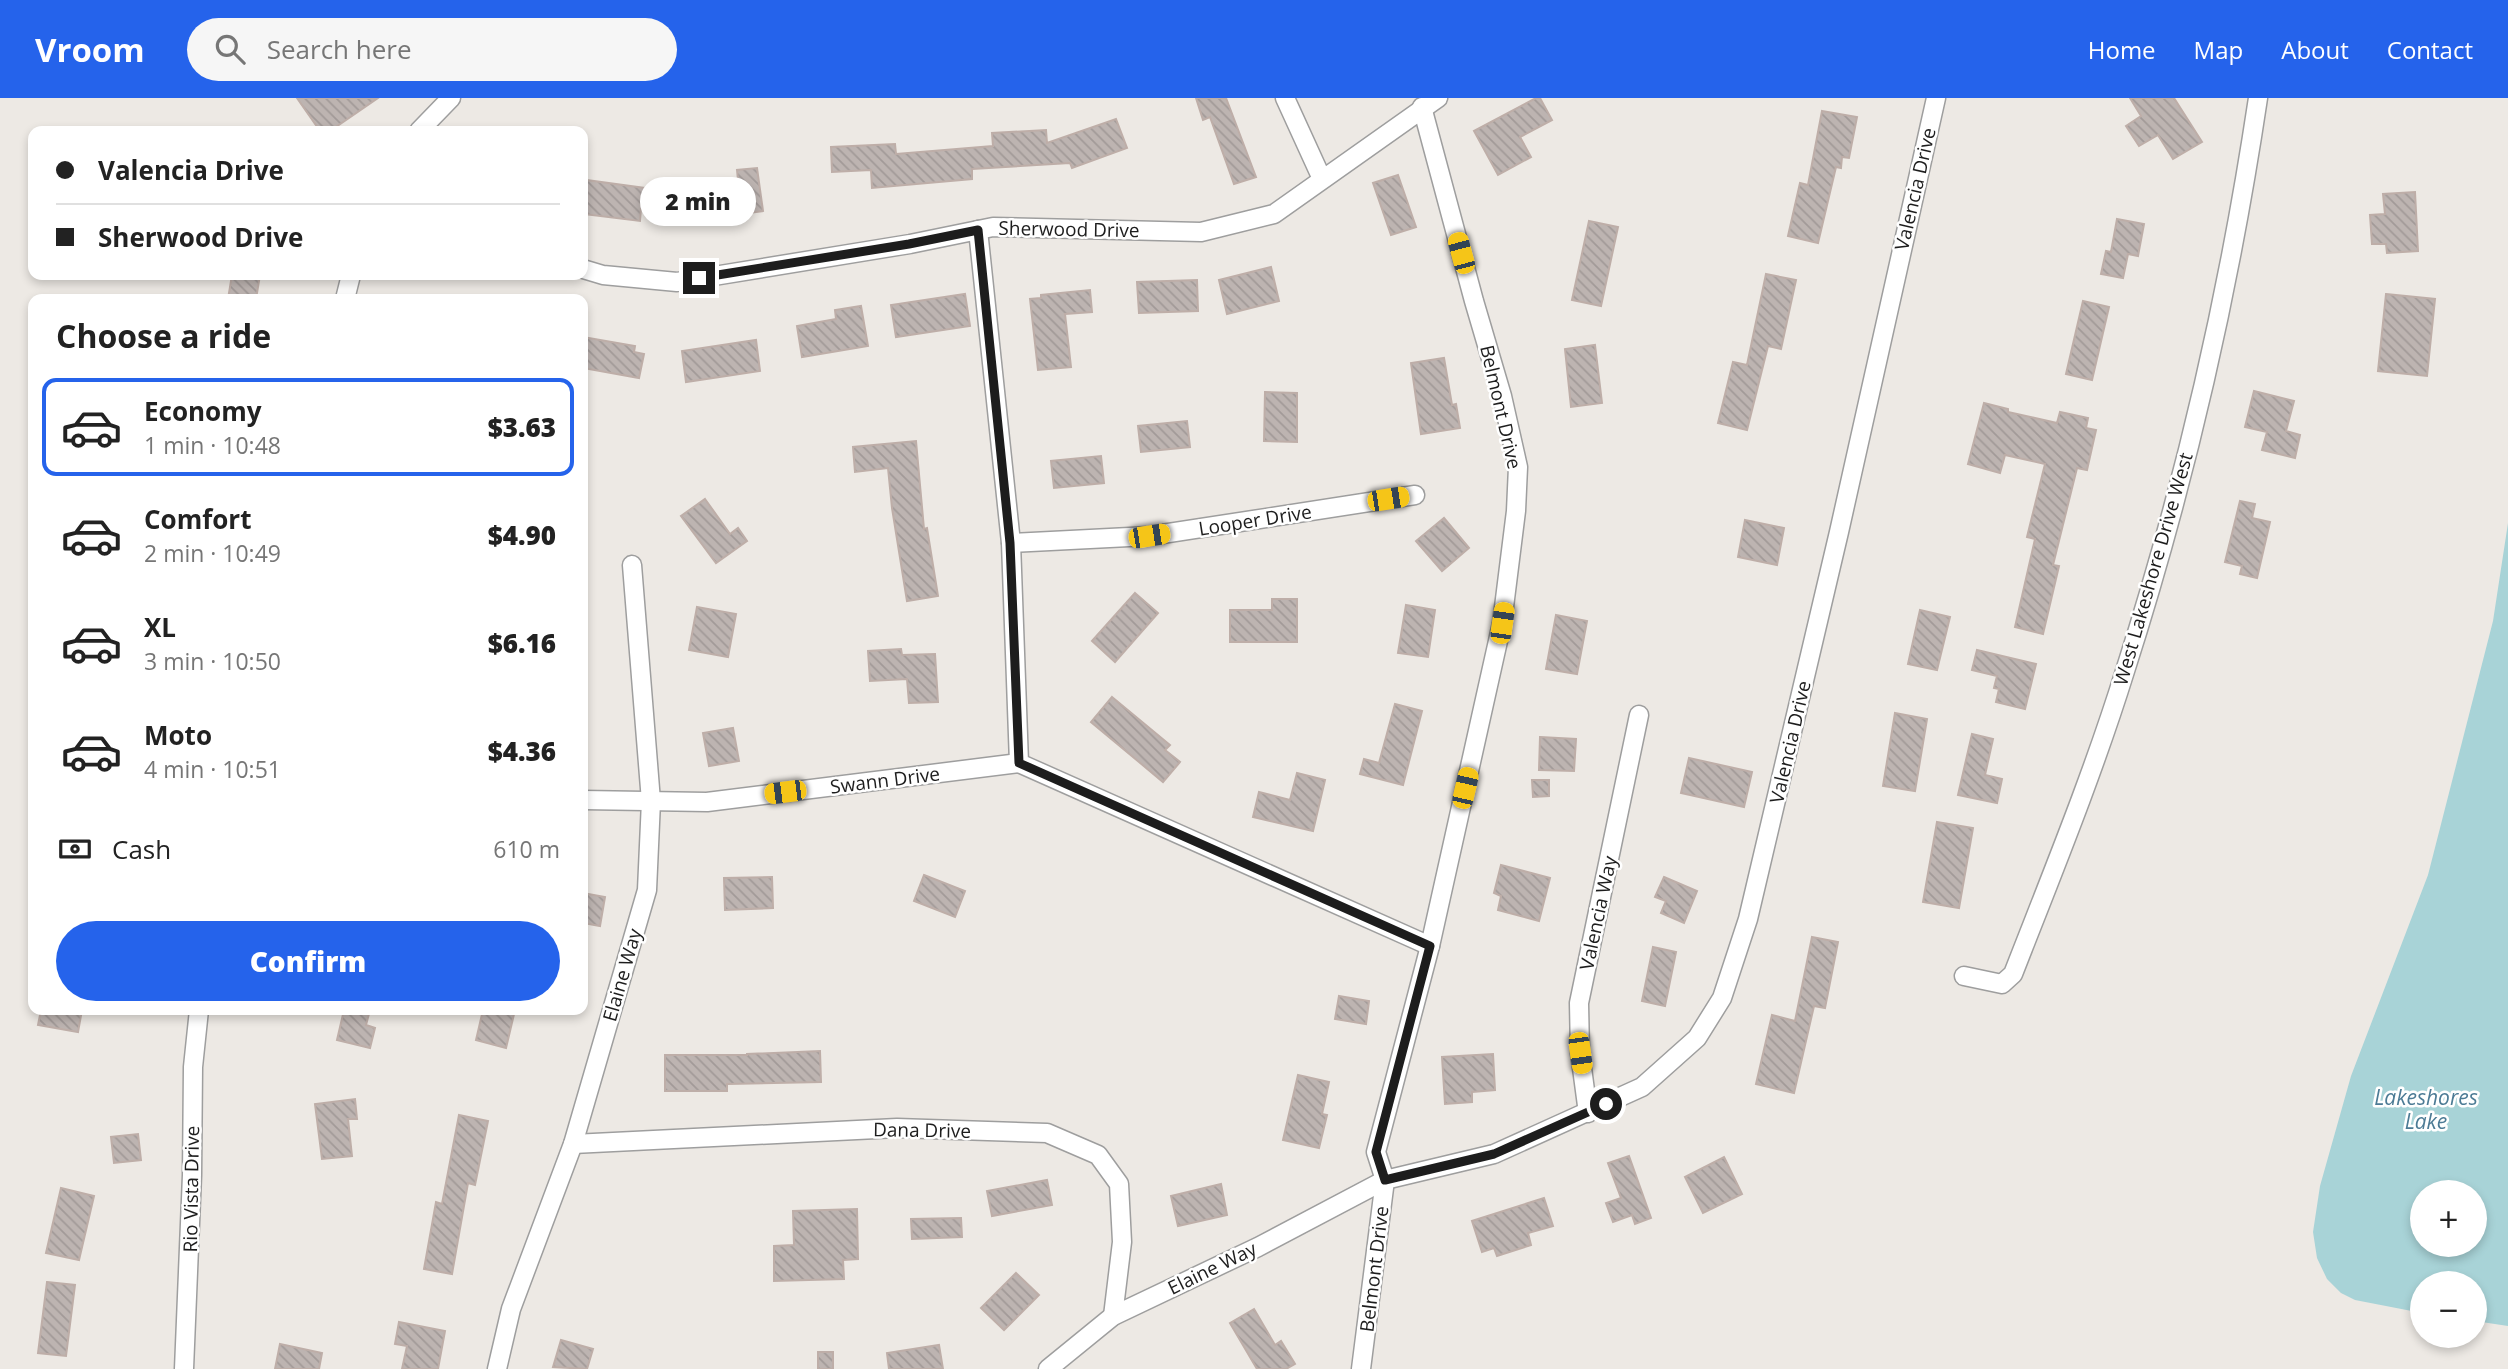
<!DOCTYPE html>
<meta charset="utf-8">
<style>
body{margin:0;font-family:"Open Sans",sans-serif;background:#f6f6f6;color:#222;height:100vh;display:flex;flex-direction:column;font-size:26px;white-space:nowrap}
*{box-sizing:border-box;margin:0}
p{font-size:23px;color:#767676}
.icon{flex:none;width:38px;height:38px;fill:none;stroke:currentColor;stroke-width:2;stroke-linecap:round;stroke-linejoin:round}
.map{position:relative;flex:1;overflow:hidden}
.side{position:absolute;left:28px;top:196px;width:560px;height:721px;display:flex;flex-direction:column;background:#fff;border-radius:14px;box-shadow:0 4px 10px #0003}
.side>*{flex:none}
.hud{position:absolute;left:28px;top:28px;width:560px;height:154px;border-radius:14px;box-shadow:0 4px 10px #0003;display:grid;align-content:center;height:154px;padding:0 28px;background:#fff}
.buttons{position:absolute;left:2410px;top:1082px;display:grid;gap:14px}
.buttons a{display:grid;place-items:center;width:77px;height:77px;border-radius:50%;background:#fff;box-shadow:0 4px 10px #0003;font-size:35px}
.end{position:absolute;width:32px;height:32px;margin:-16px;border:9px solid #1d1d1d;background:#fff;box-shadow:0 0 0 4px #fff}
.from{border-radius:50%}
.bubble{position:absolute;height:49px;border-radius:24px;background:#fff;box-shadow:0 4px 10px #0003;font-size:23px;font-weight:800;line-height:49px;text-align:center}
.car{position:absolute;width:21px;height:42px;margin:-21px -10px;border-radius:9px;box-shadow:0 0 5px 2px #0007;background:linear-gradient(#f5c518 24%,#345 0 40%,#f5c518 0 76%,#345 0 86%,#f5c518 0)}
.hud b{display:flex;align-items:center;gap:24px;height:66px;font-size:26px}
.hud b+b{border-top:2px solid #e0e0e0}
.hud i{width:18px;height:18px;background:#222}
ul{padding:0;list-style:none}
li{display:flex;align-items:center;gap:21px;height:98px;margin:0 14px 10px;padding:0 14px;border:4px solid transparent;border-radius:14px}
li div{flex:1}
li b{display:block;font-size:26px}
li em{font-style:normal;font-weight:800}
li.on{border-color:#2563eb}
li>.icon{width:63px;height:63px;stroke-width:1.5}
h2{padding:0 28px;font-size:32px;line-height:84px}
.pay{display:flex;align-items:center;gap:18px;height:77px;padding:0 28px;font-size:26px}
.pay p{margin-inline-start:auto}
.primary-button{display:flex;gap:14px;margin-top:auto;padding:14px 28px}
.primary-button a{flex:1;height:80px;border-radius:42px;background:#2563eb;color:#fff;font-size:28px;font-weight:800;line-height:80px;text-align:center}
header{display:flex;align-items:center;gap:42px;box-sizing:border-box;height:98px;padding:0 35px;background:#2563eb;color:#fff}
header strong{font-size:33px}
nav{display:flex;gap:38px;margin-inline-start:auto;font-size:24px}
.search{width:490px;height:63px;background:#f6f6f6;display:flex;align-items:center;gap:18px;box-sizing:border-box;padding:0 24px;border-radius:38px;color:#767676;font-size:26px}
.map>svg:first-child{display:block}
.water{fill:#a8d3d7;fill-rule:evenodd}
.building{fill:url(#building-back-hatch);stroke:#beaea8;stroke-width:2}
.lines{fill:none;stroke-linecap:round;stroke-linejoin:round}
.minor-casing{stroke:#9e9e9e;stroke-width:21}
.minor{stroke:#fff;stroke-width:18}
.route{stroke:#1d1d1d;stroke-width:9}
.labels{text-anchor:middle;dominant-baseline:central;stroke-width:5;stroke-linejoin:round;paint-order:stroke}
.street-label{font-size:19px;fill:#1d1d1d;stroke:#fff}
.water-label{font-size:21px;font-style:italic;fill:#4c7b95;stroke:#fff}
</style>
<header>
<strong>Vroom</strong>
<div class="search"><svg class="icon" aria-label="search" viewBox="0 0 24 24"><circle cx="10" cy="10" r="6"/><path d="M15 15l6 6"/></svg>Search here</div>
<nav><a>Home</a><a>Map</a><a>About</a><a>Contact</a></nav>
</header>
<div class="map">
<svg width="2508" height="1271" viewBox="0 0 2508 1271">
<defs>
<pattern id="building-back-hatch" width="6" height="6" patternUnits="userSpaceOnUse" patternTransform="scale(1.75)"><rect width="6" height="6" fill="#bdb4b1"/><path d="M-1 5l2 2M0 0l6 6M5-1l2 2" fill="none" stroke="#a29a98"/></pattern>
</defs>
<rect width="100%" height="100%" fill="#ede9e4"/>
<path class="water" d="M2508 425V1228L2475 1223 2474 1185H2422V1215L2355 1202 2341 1195 2327 1181 2317 1160 2313 1134 2320 1088 2351 978 2428 777 2493 523ZM2422 1094H2474V1146H2422Z"/>
<g class="building">
<polygon points="297,0 378,0 330,33 320,33"/>
<polygon points="1196,0 1226,0 1256,79 1234,86 1210,19 1203,22"/>
<polygon points="1536,0 1540,0 1552,22 1520,39 1531,59 1498,77 1474,33"/>
<polygon points="2130,0 2174,0 2202,44 2173,61 2158,37 2139,48 2126,28 2141,18"/>
<polygon points="1822,13 1857,19 1849,60 1842,59 1841,70 1836,69 1818,145 1788,138 1800,85 1808,87"/>
<polygon points="1116,21 1127,50 1072,70 1070,65 972,71 972,81 872,90 871,72 832,74 831,49 895,46 896,56 993,48 992,35 1046,32 1047,45"/>
<polygon points="757,70 763,113 695,122 693,105 641,111 640,123 583,116 586,82 660,92 738,82 737,72"/>
<polygon points="1398,77 1416,129 1391,137 1373,85"/>
<polygon points="2415,94 2418,153 2387,155 2386,146 2372,146 2370,117 2385,116 2383,96"/>
<polygon points="2117,121 2144,126 2138,158 2128,156 2123,180 2101,176 2106,153 2111,154"/>
<polygon points="1589,123 1618,129 1601,208 1572,202"/>
<polygon points="1271,169 1279,203 1227,216 1219,182"/>
<polygon points="1766,176 1796,182 1781,251 1768,248 1747,332 1718,325 1733,264 1747,267"/>
<polygon points="232,177 260,177 256,201 228,201"/>
<polygon points="1197,182 1198,213 1139,215 1137,184"/>
<polygon points="1090,192 1092,214 1065,216 1071,269 1038,272 1030,201 1041,200 1041,197"/>
<polygon points="965,196 970,228 896,239 891,207"/>
<polygon points="2386,196 2435,201 2427,278 2378,273"/>
<polygon points="2083,203 2109,209 2092,282 2066,276"/>
<polygon points="861,208 868,248 802,259 797,228 836,221 835,212"/>
<polygon points="583,239 635,248 634,254 644,256 639,280 583,270"/>
<polygon points="756,242 760,273 686,284 682,253"/>
<polygon points="1595,247 1602,305 1571,309 1565,251"/>
<polygon points="1444,260 1452,307 1456,306 1460,330 1421,336 1411,265"/>
<polygon points="2254,293 2294,303 2286,333 2300,337 2295,360 2262,352 2267,334 2245,329"/>
<polygon points="1265,294 1297,295 1297,344 1264,343"/>
<polygon points="1984,305 2008,311 2008,314 2057,325 2060,314 2088,320 2086,330 2096,332 2087,372 2077,370 2053,467 2059,468 2043,536 2015,529 2035,441 2027,439 2045,366 2005,357 2000,375 1968,366"/>
<polygon points="1187,323 1190,349 1141,354 1138,328"/>
<polygon points="916,343 924,431 927,430 938,498 907,503 892,410 888,370 855,374 853,349"/>
<polygon points="1101,358 1104,385 1054,390 1051,363"/>
<polygon points="705,401 730,436 738,430 747,443 716,465 681,418"/>
<polygon points="2240,403 2255,406 2252,420 2270,424 2257,480 2240,476 2242,468 2225,464"/>
<polygon points="1444,420 1469,450 1442,473 1416,443"/>
<polygon points="1745,422 1784,430 1777,467 1738,459"/>
<polygon points="1135,495 1158,515 1115,564 1092,543"/>
<polygon points="1272,501 1297,501 1297,544 1230,544 1230,512 1272,512"/>
<polygon points="1406,507 1435,512 1428,559 1398,555"/>
<polygon points="697,509 736,516 728,559 689,552"/>
<polygon points="1920,512 1950,519 1937,572 1908,566"/>
<polygon points="1556,517 1587,523 1577,576 1546,571"/>
<polygon points="901,551 902,557 935,556 938,604 909,605 907,581 870,583 868,553"/>
<polygon points="1977,552 2036,566 2025,611 1996,604 1999,591 1994,590 1997,578 1972,572"/>
<polygon points="1112,599 1170,647 1165,652 1180,664 1163,684 1091,624"/>
<polygon points="1395,606 1422,613 1403,687 1360,676 1364,661 1379,665"/>
<polygon points="1895,615 1927,621 1915,693 1883,688"/>
<polygon points="733,630 739,663 709,668 703,635"/>
<polygon points="1972,636 1993,641 1985,677 2002,681 1997,705 1958,697"/>
<polygon points="1540,639 1576,641 1574,673 1539,672"/>
<polygon points="1689,660 1752,674 1744,709 1681,695"/>
<polygon points="1297,675 1325,682 1313,733 1253,719 1259,694 1290,702"/>
<polygon points="1532,682 1549,682 1549,698 1533,699"/>
<polygon points="1937,724 1973,730 1959,810 1923,804"/>
<polygon points="1501,767 1550,780 1539,823 1498,812 1501,798 1494,795"/>
<polygon points="924,777 965,793 955,819 914,803"/>
<polygon points="772,779 773,810 725,812 724,780"/>
<polygon points="1664,779 1697,793 1684,825 1661,815 1666,803 1655,799"/>
<polygon points="583,795 605,799 600,828 583,825"/>
<polygon points="1812,839 1838,844 1825,910 1814,908 1794,995 1756,986 1772,917 1795,923"/>
<polygon points="1653,849 1676,854 1665,908 1642,903"/>
<polygon points="1339,898 1369,903 1366,926 1335,921"/>
<polygon points="41,912 82,912 78,934 38,927"/>
<polygon points="344,912 370,912 366,927 375,930 370,950 337,942"/>
<polygon points="483,912 515,912 506,950 476,942"/>
<polygon points="820,953 821,984 727,986 727,993 665,993 665,957 747,957 747,956"/>
<polygon points="1493,956 1495,992 1472,994 1472,1004 1445,1006 1442,959"/>
<polygon points="1298,977 1329,984 1322,1016 1327,1017 1319,1050 1283,1042"/>
<polygon points="355,1001 357,1021 348,1021 352,1058 322,1061 315,1006"/>
<polygon points="459,1017 488,1023 475,1087 468,1085 452,1176 424,1171 436,1104 442,1106"/>
<polygon points="138,1036 141,1062 114,1065 111,1039"/>
<polygon points="1629,1058 1651,1120 1635,1126 1632,1117 1613,1124 1606,1105 1621,1100 1608,1065"/>
<polygon points="1724,1059 1742,1096 1703,1115 1685,1079"/>
<polygon points="1047,1082 1052,1107 992,1118 987,1093"/>
<polygon points="1221,1086 1227,1117 1178,1128 1171,1098"/>
<polygon points="61,1090 94,1098 79,1162 46,1155"/>
<polygon points="1544,1100 1553,1128 1528,1135 1531,1147 1497,1158 1494,1150 1482,1154 1472,1123"/>
<polygon points="857,1111 858,1161 843,1162 844,1181 774,1183 774,1148 794,1147 793,1113"/>
<polygon points="961,1120 962,1139 912,1141 911,1121"/>
<polygon points="1016,1175 1039,1197 1004,1232 981,1210"/>
<polygon points="47,1184 75,1187 66,1258 38,1255"/>
<polygon points="1254,1211 1275,1247 1281,1243 1295,1266 1286,1271 1257,1271 1230,1225"/>
<polygon points="399,1224 445,1233 438,1271 402,1271 407,1248 395,1246"/>
<polygon points="561,1242 593,1251 587,1271 553,1269"/>
<polygon points="280,1246 322,1255 319,1271 275,1271"/>
<polygon points="939,1247 943,1271 889,1271 887,1255"/>
<rect x="818" y="1254" width="15" height="17"/>
</g>
<g class="lines">
<defs>
<g id="minor">
<polyline points="1285,0 1322,81"/>
<polyline points="419,33 451,0"/>
<polyline points="978,132 1011,445 1019,665 1430,848"/>
<polyline points="583,171 603,177 677,184 910,146 993,129 1201,134 1274,116 1438,0"/>
<polyline points="345,201 351,177"/>
<polyline points="1011,445 1149,438 1415,397"/>
<polyline points="583,702 707,704 1019,665"/>
<path d="M1964 878 2002 886 2013 876C2052 776 2093 676 2125 573 2185 386 2229 194 2258 0"/>
<polyline points="1588,1015 1580,955 1579,905 1639,617"/>
<polyline points="573,1046 897,1030 1047,1035 1098,1057 1119,1086 1122,1144 1113,1218"/>
<polyline points="184,1271 192,1077 193,969 199,912"/>
<polyline points="497,1271 511,1211 573,1046 647,792 651,703 632,467"/>
<polyline points="1048,1271 1113,1218 1258,1149 1385,1082 1494,1056 1642,989 1697,940 1722,900 1748,821 1839,434 1936,0"/>
<polyline points="1361,1271 1385,1082 1376,1054 1430,848 1502,525 1516,413 1518,369 1502,298 1474,203 1422,9"/>
</g>
</defs>
<use href="#minor" class="minor-casing"/>
<use href="#minor" class="minor"/>
</g>
<g class="lines">
<polyline class="route" points="699,180 909,146 978,132 1010,445 1019,665 1430,848 1376,1054 1385,1082 1494,1056 1606,1006"/>
</g>
<g class="labels">
<g class="street-label">
<text transform="translate(1915 91) rotate(-77)">Valencia Drive</text>
<text transform="translate(1069 131) rotate(1)">Sherwood Drive</text>
<text transform="translate(1501 309) rotate(77)">Belmont Drive</text>
<text transform="translate(1255 422) rotate(-9)">Looper Drive</text>
<text transform="translate(2153 471) rotate(-74)">West Lakeshore Drive West</text>
<text transform="translate(1790 644) rotate(-77)">Valencia Drive</text>
<text transform="translate(885 682) rotate(-7)">Swann Drive</text>
<text transform="translate(1598 815) rotate(-78)">Valencia Way</text>
<text transform="translate(622 877) rotate(-74)">Elaine Way</text>
<text transform="translate(922 1032) rotate(1)">Dana Drive</text>
<text transform="translate(191 1091) rotate(-89)">Rio Vista Drive</text>
<text transform="translate(1212 1170) rotate(-26)">Elaine Way</text>
<text transform="translate(1374 1171) rotate(-83)">Belmont Drive</text>
</g>
<g class="water-label">
<text x="2426" y="999">Lakeshores<tspan x="2426" dy="24">Lake</tspan></text>
</g>
</g>
</svg>
<div class="buttons">
<a>+</a>
<a>−</a>
</div>
<i class="end from" style="left:1606px;top:1006px"></i>
<i class="end" style="left:699px;top:180px"></i>
<div class="bubble" style="left:640px;top:79px;width:116px">2 min</div>
<i class="car" style="left:1461px;top:155px;rotate:345deg"></i>
<i class="car" style="left:1388px;top:401px;rotate:81deg"></i>
<i class="car" style="left:1149px;top:438px;rotate:81deg"></i>
<i class="car" style="left:1502px;top:525px;rotate:8deg"></i>
<i class="car" style="left:1465px;top:690px;rotate:13deg"></i>
<i class="car" style="left:785px;top:694px;rotate:263deg"></i>
<i class="car" style="left:1580px;top:955px;rotate:172deg"></i>
<div class="hud">
<b><i class="from"></i>Valencia Drive</b>
<b><i></i>Sherwood Drive</b>
</div>
<section class="side">
<h2>Choose a ride</h2>
<ul>
<li class="on"><svg class="icon" aria-label="car" viewBox="0 0 24 24"><path d="M5 17H2v-5l4-1 3-4h7l3 4 3 1v5h-3M9 17h6M6 11h13"/><circle cx="7" cy="17" r="2"/><circle cx="17" cy="17" r="2"/></svg><div><b>Economy</b><p>1 min · 10:48</p></div><em>$3.63</em></li>
<li><svg class="icon" aria-label="car" viewBox="0 0 24 24"><path d="M5 17H2v-5l4-1 3-4h7l3 4 3 1v5h-3M9 17h6M6 11h13"/><circle cx="7" cy="17" r="2"/><circle cx="17" cy="17" r="2"/></svg><div><b>Comfort</b><p>2 min · 10:49</p></div><em>$4.90</em></li>
<li><svg class="icon" aria-label="car" viewBox="0 0 24 24"><path d="M5 17H2v-5l4-1 3-4h7l3 4 3 1v5h-3M9 17h6M6 11h13"/><circle cx="7" cy="17" r="2"/><circle cx="17" cy="17" r="2"/></svg><div><b>XL</b><p>3 min · 10:50</p></div><em>$6.16</em></li>
<li><svg class="icon" aria-label="car" viewBox="0 0 24 24"><path d="M5 17H2v-5l4-1 3-4h7l3 4 3 1v5h-3M9 17h6M6 11h13"/><circle cx="7" cy="17" r="2"/><circle cx="17" cy="17" r="2"/></svg><div><b>Moto</b><p>4 min · 10:51</p></div><em>$4.36</em></li>
</ul>
<div class="pay"><svg class="icon" aria-label="cash" viewBox="0 0 24 24"><path d="M3 7h18v10H3z"/><circle cx="12" cy="12" r="2"/></svg>Cash<p>610 m</p></div>
<div class="primary-button"><a>Confirm</a></div>
</section>
</div>
